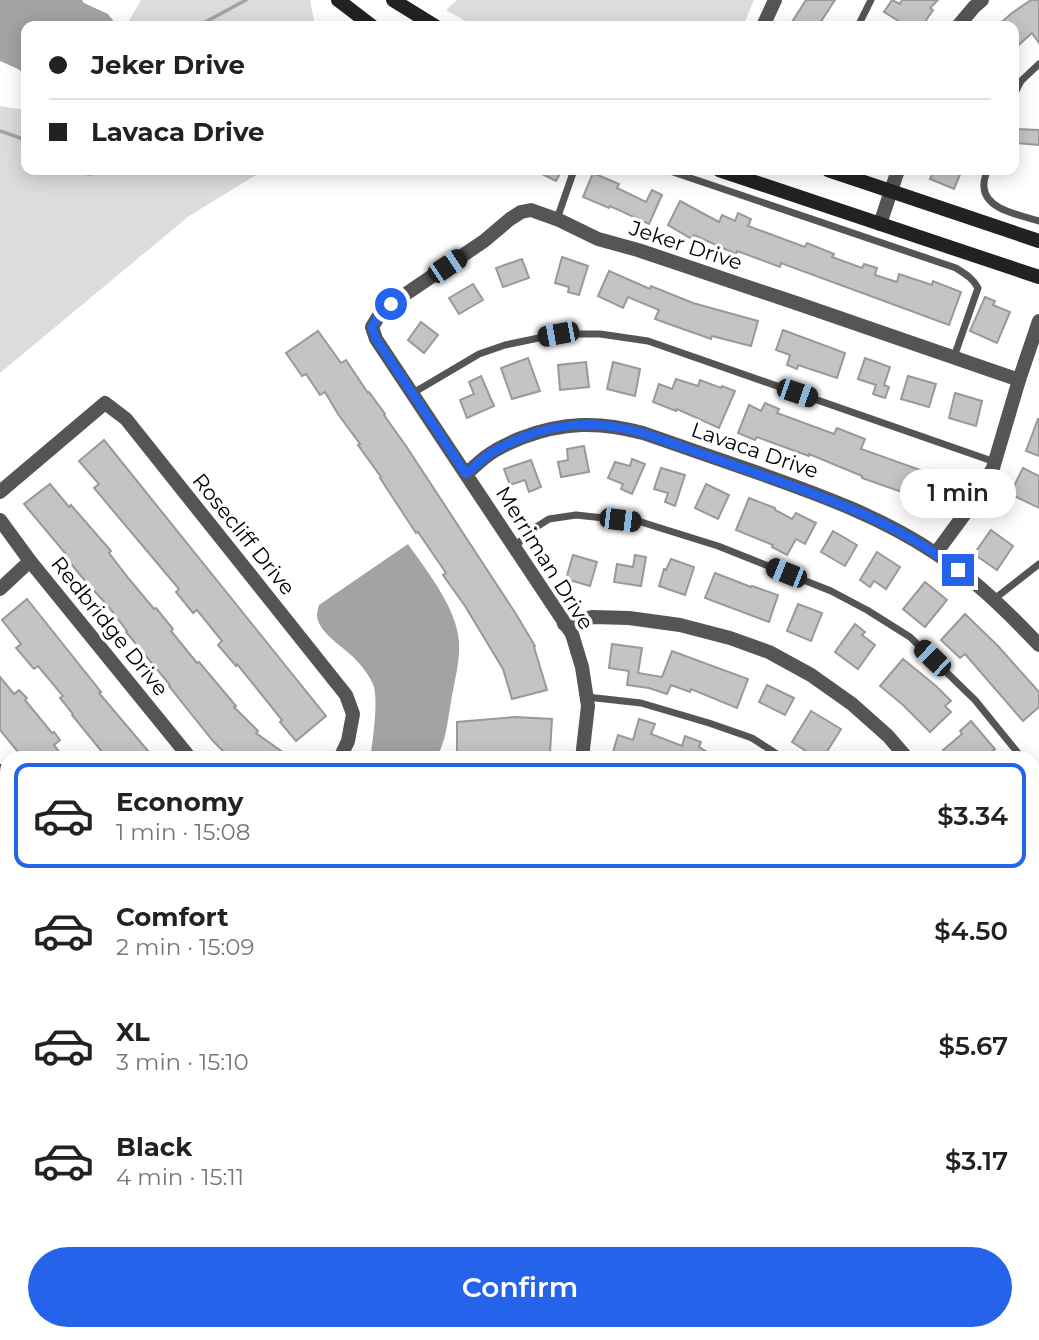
<!DOCTYPE html>
<meta charset="utf-8">
<style>
body{margin:0;font-family:Montserrat,sans-serif;background:#f6f6f6;color:#222;height:100vh;display:flex;flex-direction:column;font-size:26px;white-space:nowrap}
*{box-sizing:border-box;margin:0}
p{font-size:23px;color:#767676}
.icon{flex:none;width:38px;height:38px;fill:none;stroke:currentColor;stroke-width:2;stroke-linecap:round;stroke-linejoin:round}
.map{position:relative;flex:1;overflow:hidden}
.side{position:absolute;left:0px;top:751px;width:1040px;height:590px;display:flex;flex-direction:column;background:#fff;border-radius:21px 21px 0 0;box-shadow:0 4px 18px #0003}
.side>*{flex:none}
.hud{position:absolute;left:21px;top:21px;width:998px;height:154px;border-radius:14px;box-shadow:0 4px 18px #0003;display:grid;align-content:center;height:154px;padding:0 28px;background:#fff}
.end{position:absolute;width:32px;height:32px;margin:-16px;border:9px solid #2563eb;background:#fff;box-shadow:0 0 0 4px #fff}
.from{border-radius:50%}
.bubble{position:absolute;height:49px;border-radius:24px;background:#fff;box-shadow:0 4px 18px #0003;font-size:23px;font-weight:600;line-height:49px;text-align:center}
.car{position:absolute;width:21px;height:42px;margin:-21px -10px;border-radius:9px;box-shadow:0 0 5px 2px #0007;background:linear-gradient(#222 24%,#8ab4d8 0 40%,#222 0 76%,#8ab4d8 0 86%,#222 0)}
.hud b{display:flex;align-items:center;gap:24px;height:66px;font-size:26px}
.hud b+b{border-top:2px solid #e0e0e0}
.hud i{width:18px;height:18px;background:#222}
ul{padding:12px 0 0;list-style:none}
li{display:flex;align-items:center;gap:21px;height:105px;margin:0 14px 10px;padding:0 14px;border:4px solid transparent;border-radius:14px}
li div{flex:1}
li b{display:block;font-size:26px}
li em{font-style:normal;font-weight:600}
li.selected{border-color:#2563eb}
li>.icon{width:63px;height:63px;stroke-width:1.5}
.cta{display:flex;gap:14px;margin-top:auto;padding:14px 28px}
.cta a{flex:1;height:80px;border-radius:42px;background:#2563eb;color:#fff;font-size:28px;font-weight:600;line-height:80px;text-align:center}
.map>svg:first-child{display:block}
.green{fill:#dcdcdc}
.water{fill:#a3a3a3}
.lines{fill:none;stroke-linecap:round;stroke-linejoin:round}
.stream{stroke:#a3a3a3;stroke-width:3.5}
.building{fill:#c4c4c4;stroke:#999;stroke-width:2}
.service{stroke:#555;stroke-width:7}
.minor{stroke:#555;stroke-width:14}
.tertiary{stroke:#555;stroke-width:14}
.secondary{stroke:#222;stroke-width:14}
.route{stroke:#2563eb;stroke-width:9}
.labels{text-anchor:middle;dominant-baseline:central;stroke-width:7;stroke-linejoin:round;paint-order:stroke}
.street-label{font-size:21px;fill:#000;stroke:#fff}
</style>
<div class="map">
<svg width="1039" height="1340" viewBox="0 0 1039 1340">
<rect width="100%" height="100%" fill="#fff"/>
<g class="green">
<polygon points="141,0 310,0 315,26 126,26"/>
<polygon points="457,0 754,0 743,26 474,26 446,10"/>
<polygon points="0,106 26,110 26,170 264,170 189,216 0,373"/>
</g>
<g class="water">
<polygon points="0,0 82,0 84,3 108,14 115,23 114,26 26,26 26,75 18,69 0,61"/>
<path d="M408 544C427 571 458 610 459 643 460 663 454 682 451 702 447 722 447 740 436 758H370C373 741 378 703 374 687 371 677 360 663 352 656 341 645 319 633 317 616 317 613 318 607 319 605Z"/>
<polygon points="216,1334 328,1334 326,1340 212,1340"/>
</g>
<g class="lines">
<g class="stream">
<polyline points="198,26 246,0"/>
<polyline points="0,131 26,140"/>
<polyline points="81,170 88,174 131,170"/>
</g>
</g>
<g class="building">
<polygon points="806,0 835,0 818,26 799,26 792,22"/>
<polygon points="892,0 900,4 902,0 938,0 930,8 933,10 922,26 907,26 884,12"/>
<polygon points="1031,0 1039,0 1039,43 1032,33 1013,50 1013,26 997,26 1012,13"/>
<polygon points="1015,129 1039,130 1039,145 1015,143"/>
<polygon points="534,170 562,170 556,181"/>
<polygon points="934,170 962,170 954,189 930,179"/>
<polygon points="593,173 619,184 617,188 646,202 652,190 662,195 649,224 610,206 609,208 583,197"/>
<polygon points="680,201 719,222 722,215 735,221 738,213 751,219 748,226 805,247 807,243 834,254 832,257 862,268 864,264 877,268 875,275 897,282 899,274 932,285 933,281 961,292 949,325 781,263 780,267 737,251 736,254 694,235 692,239 668,225"/>
<polygon points="562,257 588,266 579,295 568,292 569,287 555,283"/>
<polygon points="522,259 529,278 503,287 496,268"/>
<polygon points="609,271 650,289 651,286 693,303 758,321 751,346 712,336 711,339 666,323 655,319 659,310 628,297 623,308 598,296"/>
<polygon points="473,284 483,300 459,314 449,298"/>
<polygon points="985,297 995,301 993,305 1010,312 997,343 970,331"/>
<polygon points="421,322 438,335 424,353 408,340"/>
<polygon points="783,330 845,353 837,378 798,365 797,369 787,365 790,355 776,350"/>
<polygon points="318,331 341,363 346,360 368,393 369,392 385,414 384,415 406,446 516,614 535,646 534,647 547,690 512,699 503,669 465,606 443,575 446,573 418,532 416,533 380,478 381,477 358,445 360,444 338,414 325,392 320,395 306,374 302,376 286,353"/>
<polygon points="528,358 540,391 512,399 501,368"/>
<polygon points="865,358 890,367 884,385 889,387 885,398 873,394 876,385 858,379"/>
<polygon points="586,362 589,387 560,390 558,365"/>
<polygon points="613,362 640,369 635,396 607,389"/>
<polygon points="481,376 494,406 467,418 460,400 474,394 469,382"/>
<polygon points="908,376 936,384 929,407 901,399"/>
<polygon points="676,379 698,386 700,380 721,388 722,386 735,391 719,428 677,409 676,411 653,402 659,384 672,389"/>
<polygon points="955,393 982,401 976,426 949,418"/>
<polygon points="765,403 779,409 777,413 834,434 837,428 865,439 861,449 943,478 933,507 903,497 905,493 862,478 862,476 809,454 809,456 757,437 755,440 738,433 749,405 761,411"/>
<polygon points="1038,419 1039,419 1039,456 1026,451"/>
<polygon points="104,440 326,716 296,741 280,722 282,720 237,664 236,666 218,645 222,641 197,610 193,613 176,592 179,589 158,564 94,488 99,484 79,461"/>
<polygon points="584,446 589,472 561,477 558,462 568,460 567,449"/>
<polygon points="632,459 645,464 632,494 621,489 623,484 608,478 615,462 630,466"/>
<polygon points="531,460 541,487 529,492 525,480 510,485 504,469"/>
<polygon points="661,468 685,475 675,506 665,502 668,493 654,489"/>
<polygon points="1023,468 1039,476 1039,508 1010,494"/>
<polygon points="50,484 69,507 71,505 111,551 109,553 129,579 154,609 156,608 173,629 171,631 197,663 199,662 236,706 234,707 258,731 256,733 291,758 230,758 213,741 169,686 170,685 126,632 127,631 107,605 81,576 63,554 65,553 24,504"/>
<polygon points="706,484 729,495 718,519 695,508"/>
<polygon points="749,498 775,508 775,510 792,519 796,513 816,523 805,544 796,539 787,555 772,547 773,545 736,530"/>
<polygon points="991,530 1013,546 997,570 974,554"/>
<polygon points="833,531 857,545 845,566 821,552"/>
<polygon points="877,552 900,567 886,589 874,581 870,587 860,580"/>
<polygon points="573,555 597,562 590,586 566,579"/>
<polygon points="635,555 646,557 641,586 614,582 617,564 633,567"/>
<polygon points="671,559 694,567 685,595 659,586 664,569 666,570"/>
<polygon points="715,573 751,587 752,586 778,595 769,622 705,598"/>
<polygon points="925,582 947,600 925,627 903,609"/>
<polygon points="27,599 101,692 99,693 154,758 107,758 72,715 73,714 60,698 63,696 38,666 34,669 16,648 21,644 2,620"/>
<polygon points="798,604 822,613 811,641 787,631"/>
<polygon points="965,614 998,646 1039,692 1039,707 1023,721 965,654 960,658 941,640"/>
<polygon points="855,624 865,632 862,635 875,645 858,669 835,652"/>
<polygon points="612,644 642,648 638,673 662,677 672,651 748,679 737,708 691,689 690,692 671,685 667,694 649,688 627,685 629,671 609,668"/>
<polygon points="903,659 936,686 951,701 945,706 951,712 930,732 903,705 880,686"/>
<polygon points="0,677 14,694 19,690 27,698 25,700 52,733 54,732 60,740 54,745 64,758 23,758 0,730"/>
<polygon points="767,685 794,698 785,715 759,702"/>
<polygon points="811,711 841,729 823,758 817,758 792,742"/>
<polygon points="515,717 552,719 550,753 516,752 494,754 457,753 457,722"/>
<polygon points="639,719 655,724 651,734 682,746 685,736 701,742 699,747 717,758 629,758 613,752 618,735 633,740"/>
<polygon points="971,721 995,749 984,758 950,758 943,750 962,734 960,731"/>
</g>
<g class="lines">
<g class="service">
<polyline points="858,26 871,0"/>
<polyline points="1013,97 1021,81 1039,64"/>
<path d="M667 170 956 268C964 273 973 278 978 288L954 357"/>
<path d="M987 170C986 175 983 181 984 187 985 210 1021 215 1039 221"/>
<polyline points="557,219 574,170"/>
<polyline points="413,393 479,354 505,345 558,334 600,334 648,341 995,462"/>
<polyline points="515,547 530,531 549,519 576,515 641,522 718,546 831,591 867,610 910,637 975,700 1022,758"/>
<polyline points="993,600 1039,564"/>
<polyline points="587,697 641,703 709,723 752,738 783,758"/>
<polyline points="1032,771 1039,779"/>
<polyline points="0,948 7,957"/>
<polyline points="1032,1070 1039,1078"/>
<polyline points="0,1146 7,1141"/>
<polyline points="0,1261 7,1269"/>
<polyline points="45,1334 50,1340"/>
<polyline points="494,1334 499,1340"/>
<path d="M789 1334C797 1340 803 1340 811 1334"/>
<polyline points="564,1340 572,1334"/>
<polyline points="1039,1340 1036,1324 1039,1316"/>
</g>
<g class="minor">
<polyline points="958,26 974,7 982,0"/>
<polyline points="880,224 898,170"/>
<path d="M466 474C473 468 480 461 487 456 497 448 509 443 521 438 563 422 599 421 643 433 683 447 724 461 764 475 823 496 883 518 935 553 972 577 1009 613 1039 645"/>
<polyline points="0,492 105,403 126,419 346,695 353,714 348,741 340,758"/>
<polyline points="0,520 30,561 190,758"/>
<polyline points="936,553 972,504 993,468 1019,380 1039,321"/>
<polyline points="0,589 30,561"/>
<polyline points="564,624 592,617 629,618 680,625 730,638 769,652 811,675 852,704 888,736 907,758"/>
<polyline points="582,758 588,706 582,667 572,634 376,339 372,327 380,314 391,304 484,241 510,219 521,212 531,210 559,220 598,239 638,250 796,303 1019,380"/>
<polyline points="0,771 7,780"/>
<polyline points="1032,908 1039,915"/>
<polyline points="1032,1053 1039,1048"/>
<polyline points="1032,1195 1039,1204"/>
<polyline points="692,1334 697,1340"/>
</g>
<polyline class="tertiary" points="763,26 775,0"/>
<g class="secondary">
<polyline points="338,0 372,26"/>
<polyline points="393,0 435,26"/>
<polyline points="719,170 1039,277"/>
<polyline points="828,170 1039,241"/>
<polyline points="1032,1179 1039,1174"/>
<polyline points="1032,1219 1039,1214"/>
<polyline points="832,1340 840,1334"/>
<polyline points="883,1340 891,1334"/>
</g>
</g>
<g class="lines">
<path class="route" d="M391 304 380 314 372 327 376 339 466 474C473 468 480 461 487 456 497 448 509 443 521 438 563 421 599 421 643 433 685 448 728 463 770 478 836 501 902 526 958 570"/>
</g>
<g class="labels">
<g class="street-label">
<text transform="translate(686 245) rotate(18)">Jeker Drive</text>
<text transform="translate(755 450) rotate(19)">Lavaca Drive</text>
<text transform="translate(244 534) rotate(51)">Rosecliff Drive</text>
<text transform="translate(545 558) rotate(58)">Merriman Drive</text>
<text transform="translate(110 626) rotate(51)">Redbridge Drive</text>
</g>
</g>
</svg>
<i class="end from" style="left:391px;top:304px"></i>
<i class="end" style="left:958px;top:570px"></i>
<div class="bubble" style="left:900px;top:469px;width:116px">1 min</div>
<i class="car" style="left:447px;top:266px;rotate:56deg"></i>
<i class="car" style="left:558px;top:334px;rotate:259deg"></i>
<i class="car" style="left:797px;top:393px;rotate:109deg"></i>
<i class="car" style="left:620px;top:520px;rotate:97deg"></i>
<i class="car" style="left:786px;top:573px;rotate:292deg"></i>
<i class="car" style="left:932px;top:658px;rotate:314deg"></i>
<div class="hud">
<b><i class="from"></i>Jeker Drive</b>
<b><i></i>Lavaca Drive</b>
</div>
<section class="side">
<ul>
<li class="selected"><svg class="icon" aria-label="car" viewBox="0 0 24 24"><path d="M5 17H2v-5l4-1 3-4h7l3 4 3 1v5h-3M9 17h6M6 11h13"/><circle cx="7" cy="17" r="2"/><circle cx="17" cy="17" r="2"/></svg><div><b>Economy</b><p>1 min · 15:08</p></div><em>$3.34</em></li>
<li><svg class="icon" aria-label="car" viewBox="0 0 24 24"><path d="M5 17H2v-5l4-1 3-4h7l3 4 3 1v5h-3M9 17h6M6 11h13"/><circle cx="7" cy="17" r="2"/><circle cx="17" cy="17" r="2"/></svg><div><b>Comfort</b><p>2 min · 15:09</p></div><em>$4.50</em></li>
<li><svg class="icon" aria-label="car" viewBox="0 0 24 24"><path d="M5 17H2v-5l4-1 3-4h7l3 4 3 1v5h-3M9 17h6M6 11h13"/><circle cx="7" cy="17" r="2"/><circle cx="17" cy="17" r="2"/></svg><div><b>XL</b><p>3 min · 15:10</p></div><em>$5.67</em></li>
<li><svg class="icon" aria-label="car" viewBox="0 0 24 24"><path d="M5 17H2v-5l4-1 3-4h7l3 4 3 1v5h-3M9 17h6M6 11h13"/><circle cx="7" cy="17" r="2"/><circle cx="17" cy="17" r="2"/></svg><div><b>Black</b><p>4 min · 15:11</p></div><em>$3.17</em></li>
</ul>
<div class="cta"><a>Confirm</a></div>
</section>
</div>
